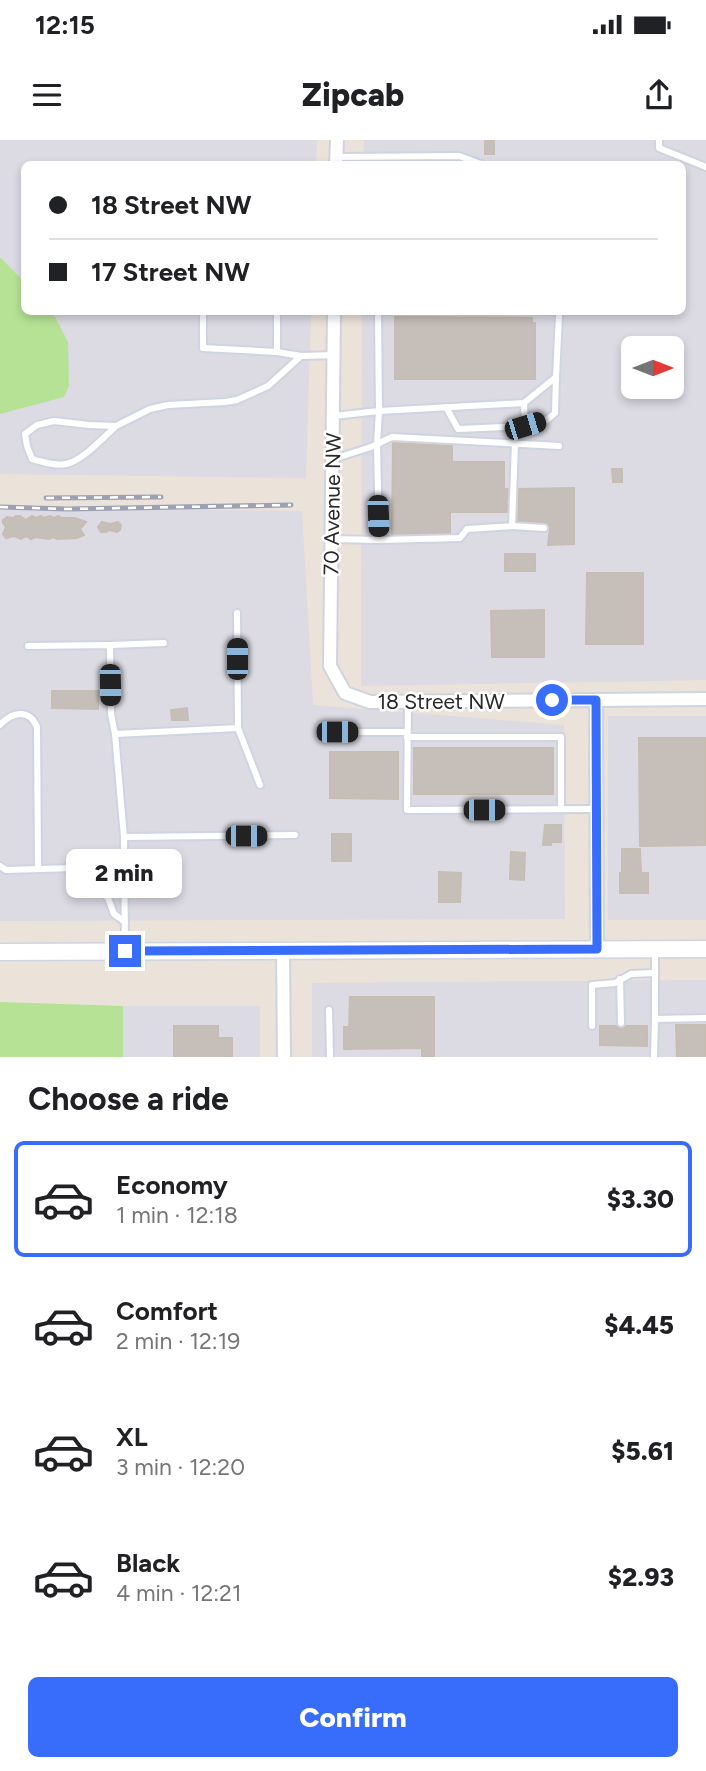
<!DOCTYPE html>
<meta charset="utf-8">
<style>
body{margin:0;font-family:Figtree,sans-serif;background:#f6f6f6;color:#202124;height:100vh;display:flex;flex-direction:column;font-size:26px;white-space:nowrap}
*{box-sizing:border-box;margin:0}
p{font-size:23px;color:#757577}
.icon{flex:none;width:38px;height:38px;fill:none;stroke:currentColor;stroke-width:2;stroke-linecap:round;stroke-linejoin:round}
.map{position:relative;height:917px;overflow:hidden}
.panel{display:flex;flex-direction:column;background:#fff;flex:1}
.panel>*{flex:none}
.hud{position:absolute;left:21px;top:21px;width:665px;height:154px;border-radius:10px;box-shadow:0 4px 10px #0003;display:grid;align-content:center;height:154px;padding:0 28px;background:#fff}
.needle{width:46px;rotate:90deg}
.controls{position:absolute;left:621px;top:196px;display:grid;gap:14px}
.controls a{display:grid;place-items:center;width:63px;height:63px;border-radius:10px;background:#fff;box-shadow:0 4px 10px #0003;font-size:35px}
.end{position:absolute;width:32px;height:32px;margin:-16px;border:9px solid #376dfa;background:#fff;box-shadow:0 0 0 4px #fff}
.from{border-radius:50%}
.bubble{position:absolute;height:49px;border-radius:10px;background:#fff;box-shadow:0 4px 10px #0003;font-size:23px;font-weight:800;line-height:49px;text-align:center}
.car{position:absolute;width:21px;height:42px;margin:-21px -10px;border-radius:9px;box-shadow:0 0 5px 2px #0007;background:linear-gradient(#222 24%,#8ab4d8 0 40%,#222 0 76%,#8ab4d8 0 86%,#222 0)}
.hud b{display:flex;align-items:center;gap:24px;height:66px;font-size:26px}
.hud b+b{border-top:2px solid #e0e0e0}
.hud i{width:18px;height:18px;background:#202124}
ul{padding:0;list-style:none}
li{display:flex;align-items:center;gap:21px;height:116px;margin:0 14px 10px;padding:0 14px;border:4px solid transparent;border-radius:10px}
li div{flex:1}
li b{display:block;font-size:26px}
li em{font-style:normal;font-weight:800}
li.active{border-color:#376dfa}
li>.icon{width:63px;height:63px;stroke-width:1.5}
h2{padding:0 28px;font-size:32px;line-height:84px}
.action{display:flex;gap:14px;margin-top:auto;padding:14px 28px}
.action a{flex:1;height:80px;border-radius:10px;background:#376dfa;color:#fff;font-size:28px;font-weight:800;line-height:80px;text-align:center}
.status{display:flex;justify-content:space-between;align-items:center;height:49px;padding:0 35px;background:#fff;direction:ltr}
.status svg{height:19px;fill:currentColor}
header{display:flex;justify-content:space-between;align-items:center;height:91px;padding:0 28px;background:#fff;font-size:32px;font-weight:800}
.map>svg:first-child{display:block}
.industrial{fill:#dcdae3;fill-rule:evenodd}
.green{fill:#b6e295}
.building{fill:#c6bfb9;stroke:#c6beb3;stroke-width:2}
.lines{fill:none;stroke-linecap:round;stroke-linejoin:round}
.service-casing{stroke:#cfd4e1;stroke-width:10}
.minor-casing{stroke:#cfd4e1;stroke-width:16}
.secondary-casing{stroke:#cfd4e1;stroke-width:19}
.service{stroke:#fff;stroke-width:6}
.minor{stroke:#fff;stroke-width:12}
.secondary{stroke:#fff;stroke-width:16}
.rail-casing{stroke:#9ca2b3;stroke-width:5}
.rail{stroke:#fff;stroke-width:2.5;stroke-dasharray:8;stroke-linecap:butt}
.route{stroke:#376dfa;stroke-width:9}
.labels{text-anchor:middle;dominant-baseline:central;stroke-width:5;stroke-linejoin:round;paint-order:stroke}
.street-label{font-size:21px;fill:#282828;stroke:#fff}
</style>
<div class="status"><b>12:15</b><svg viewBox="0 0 49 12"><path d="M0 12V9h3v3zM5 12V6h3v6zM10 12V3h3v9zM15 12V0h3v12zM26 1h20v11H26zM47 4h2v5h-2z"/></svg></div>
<header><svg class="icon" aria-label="menu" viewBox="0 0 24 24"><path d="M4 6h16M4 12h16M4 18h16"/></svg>Zipcab<svg class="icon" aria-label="share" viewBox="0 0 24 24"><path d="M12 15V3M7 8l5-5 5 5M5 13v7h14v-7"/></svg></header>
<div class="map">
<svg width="706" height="917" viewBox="0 0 706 917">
<rect width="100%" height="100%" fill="#ebe2d9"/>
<g class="industrial">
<polygon points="0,0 317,0 316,24 24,24 24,172 311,172 306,339 301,338 0,334"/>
<path d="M364 0H706V540L361 546 362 172H682V24H363ZM634 208H672V247H634Z"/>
<polygon points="0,368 302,371 313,565 564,585 565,779 0,781"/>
<rect x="608" y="576" width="98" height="204"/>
<polygon points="706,840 706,917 312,917 312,843"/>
<rect x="123" y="866" width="137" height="51"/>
</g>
<g class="green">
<polygon points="0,117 24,142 24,172 50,172 55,177 68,202 69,246 64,257 0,274"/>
<polygon points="0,862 123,866 123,917 0,917"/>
</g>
<g class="building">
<rect x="485" y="0" width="9" height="14"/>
<polygon points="395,177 532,178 532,183 535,183 535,239 395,239"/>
<polygon points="393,303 452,306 452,322 504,322 504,349 508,349 507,372 450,372 450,393 392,394"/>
<polygon points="612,329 622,329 622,342 613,342"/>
<polygon points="574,348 574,404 548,405 550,388 548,383 518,381 519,349"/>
<polygon points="16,376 20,376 26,380 32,376 36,378 41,376 43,378 50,376 54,378 58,376 62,378 75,378 86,382 80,389 84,395 77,398 57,399 53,397 49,399 35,397 31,399 26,396 21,399 14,396 6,398 3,394 6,387 3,383 3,380 7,377 13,378"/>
<polygon points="102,382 110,384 118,382 121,385 120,390 117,392 109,390 106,392 101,392 98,387"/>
<rect x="505" y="414" width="30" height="17"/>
<polygon points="587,433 643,433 643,504 586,504"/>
<polygon points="544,470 544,517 492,517 491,471"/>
<polygon points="52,551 98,551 98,569 52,568"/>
<polygon points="187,568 188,580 172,580 171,570"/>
<polygon points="639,598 706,598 706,705 640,706"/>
<rect x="414" y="608" width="139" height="46"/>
<polygon points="330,612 398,612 398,659 330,658"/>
<polygon points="545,685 561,685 561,702 551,702 551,705 543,705"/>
<rect x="332" y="694" width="19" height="27"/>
<polygon points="622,709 640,709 641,733 648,733 648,753 620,753 620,733 622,733"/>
<polygon points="511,712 525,713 524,740 510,739"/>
<polygon points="439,732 461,733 460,762 439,762"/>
<polygon points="350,857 434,857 434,917 422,917 422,908 344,909 344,887 349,887"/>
<polygon points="676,885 706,885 706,917 677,917"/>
<polygon points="174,886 218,886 218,898 232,898 232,917 174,917"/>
<polygon points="600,886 616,886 620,889 626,886 647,886 647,906 600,905"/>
</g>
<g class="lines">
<defs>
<g id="service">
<polyline points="659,0 659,8 706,27"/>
<polyline points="336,17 459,16 481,24"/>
<polyline points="203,172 203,208 277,212 301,216"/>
<polyline points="277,172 277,212"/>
<polyline points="524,263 525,286 547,280 555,273 556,237"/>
<polyline points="446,267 458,289 525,286"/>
<polyline points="334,276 379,271 378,172"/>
<path d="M116 286C104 297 82 321 66 324 55 326 43 322 32 319L27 306 25 294 37 285 54 281 89 285 116 286 150 269 168 265 225 262 237 260 268 246 301 216 334 215"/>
<polyline points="333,319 371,307 392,297 559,306"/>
<polyline points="512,386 544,388"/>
<polyline points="332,399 379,400 377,304 379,271 524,263 556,237 559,176"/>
<polyline points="379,400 460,398 467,389 512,386 515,303"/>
<polyline points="110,505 164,503"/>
<polyline points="28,506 110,505 111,574 115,594 124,697 125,809"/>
<polyline points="408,561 407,670 596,669"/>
<path d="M0 585C12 572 29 568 37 587L38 729"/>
<polyline points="238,588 260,645"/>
<polyline points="337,592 407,592"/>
<polyline points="115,594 238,588 237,473"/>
<polyline points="407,597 561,597 561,669"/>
<polyline points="124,697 295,695"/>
<polyline points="0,726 6,730 74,728 94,742 108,758 114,774 125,782"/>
<polyline points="655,811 655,879 706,878"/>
<polyline points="620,839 621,883"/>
<polyline points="329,870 330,917"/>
<polyline points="592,886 592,845 615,843 631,834 654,833"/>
<polyline points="654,917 655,879"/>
</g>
<g id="minor">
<polyline points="336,24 337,0"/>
<polyline points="334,172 330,526 345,553 370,562 706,559"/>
<polyline points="596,560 597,809"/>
<polyline points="283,811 284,917"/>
</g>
<polyline id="secondary" points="0,812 706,809"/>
</defs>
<use href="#service" class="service-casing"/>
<use href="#minor" class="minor-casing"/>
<use href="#secondary" class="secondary-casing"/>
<use href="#service" class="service"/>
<use href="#minor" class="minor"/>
<use href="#secondary" class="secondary"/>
<defs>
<g id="rail">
<polyline points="46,358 161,357"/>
<polyline points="0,367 67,369 291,365"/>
</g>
</defs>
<use href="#rail" class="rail-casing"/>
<use href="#rail" class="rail"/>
</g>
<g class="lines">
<polyline class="route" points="125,811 597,809 596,560 552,560"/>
</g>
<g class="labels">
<g class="street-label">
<text transform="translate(332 364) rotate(-89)">70 Avenue NW</text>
<text x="441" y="561">18 Street NW</text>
</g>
</g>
</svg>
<div class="controls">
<a><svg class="needle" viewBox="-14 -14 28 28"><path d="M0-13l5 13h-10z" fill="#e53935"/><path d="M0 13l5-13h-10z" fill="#757577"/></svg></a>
</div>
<i class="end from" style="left:552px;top:560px"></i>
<i class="end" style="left:125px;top:811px"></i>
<div class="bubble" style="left:66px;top:709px;width:116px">2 min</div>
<i class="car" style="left:525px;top:286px;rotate:73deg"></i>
<i class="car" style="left:378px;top:376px;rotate:178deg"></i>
<i class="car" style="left:237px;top:519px;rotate:0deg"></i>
<i class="car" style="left:110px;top:545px;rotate:179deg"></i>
<i class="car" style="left:337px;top:592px;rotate:90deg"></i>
<i class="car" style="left:484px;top:670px;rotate:90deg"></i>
<i class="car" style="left:246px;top:696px;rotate:90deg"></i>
<div class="hud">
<b><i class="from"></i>18 Street NW</b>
<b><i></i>17 Street NW</b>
</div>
</div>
<section class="panel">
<h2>Choose a ride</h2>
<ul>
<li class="active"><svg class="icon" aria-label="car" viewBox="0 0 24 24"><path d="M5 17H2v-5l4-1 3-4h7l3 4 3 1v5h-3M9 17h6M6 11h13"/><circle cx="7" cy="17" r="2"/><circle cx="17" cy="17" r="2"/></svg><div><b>Economy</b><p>1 min · 12:18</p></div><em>$3.30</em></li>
<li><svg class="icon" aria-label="car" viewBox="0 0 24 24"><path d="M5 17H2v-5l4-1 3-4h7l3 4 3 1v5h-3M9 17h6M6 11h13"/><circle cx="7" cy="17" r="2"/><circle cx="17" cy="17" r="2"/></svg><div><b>Comfort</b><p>2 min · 12:19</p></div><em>$4.45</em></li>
<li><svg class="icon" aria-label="car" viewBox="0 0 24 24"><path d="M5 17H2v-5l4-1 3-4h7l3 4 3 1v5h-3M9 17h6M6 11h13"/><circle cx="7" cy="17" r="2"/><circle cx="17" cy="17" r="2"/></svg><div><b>XL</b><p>3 min · 12:20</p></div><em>$5.61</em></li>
<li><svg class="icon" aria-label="car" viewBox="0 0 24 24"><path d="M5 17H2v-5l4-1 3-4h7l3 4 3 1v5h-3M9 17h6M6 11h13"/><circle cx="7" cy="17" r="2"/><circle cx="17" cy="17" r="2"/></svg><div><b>Black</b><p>4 min · 12:21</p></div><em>$2.93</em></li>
</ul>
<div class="action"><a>Confirm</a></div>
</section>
